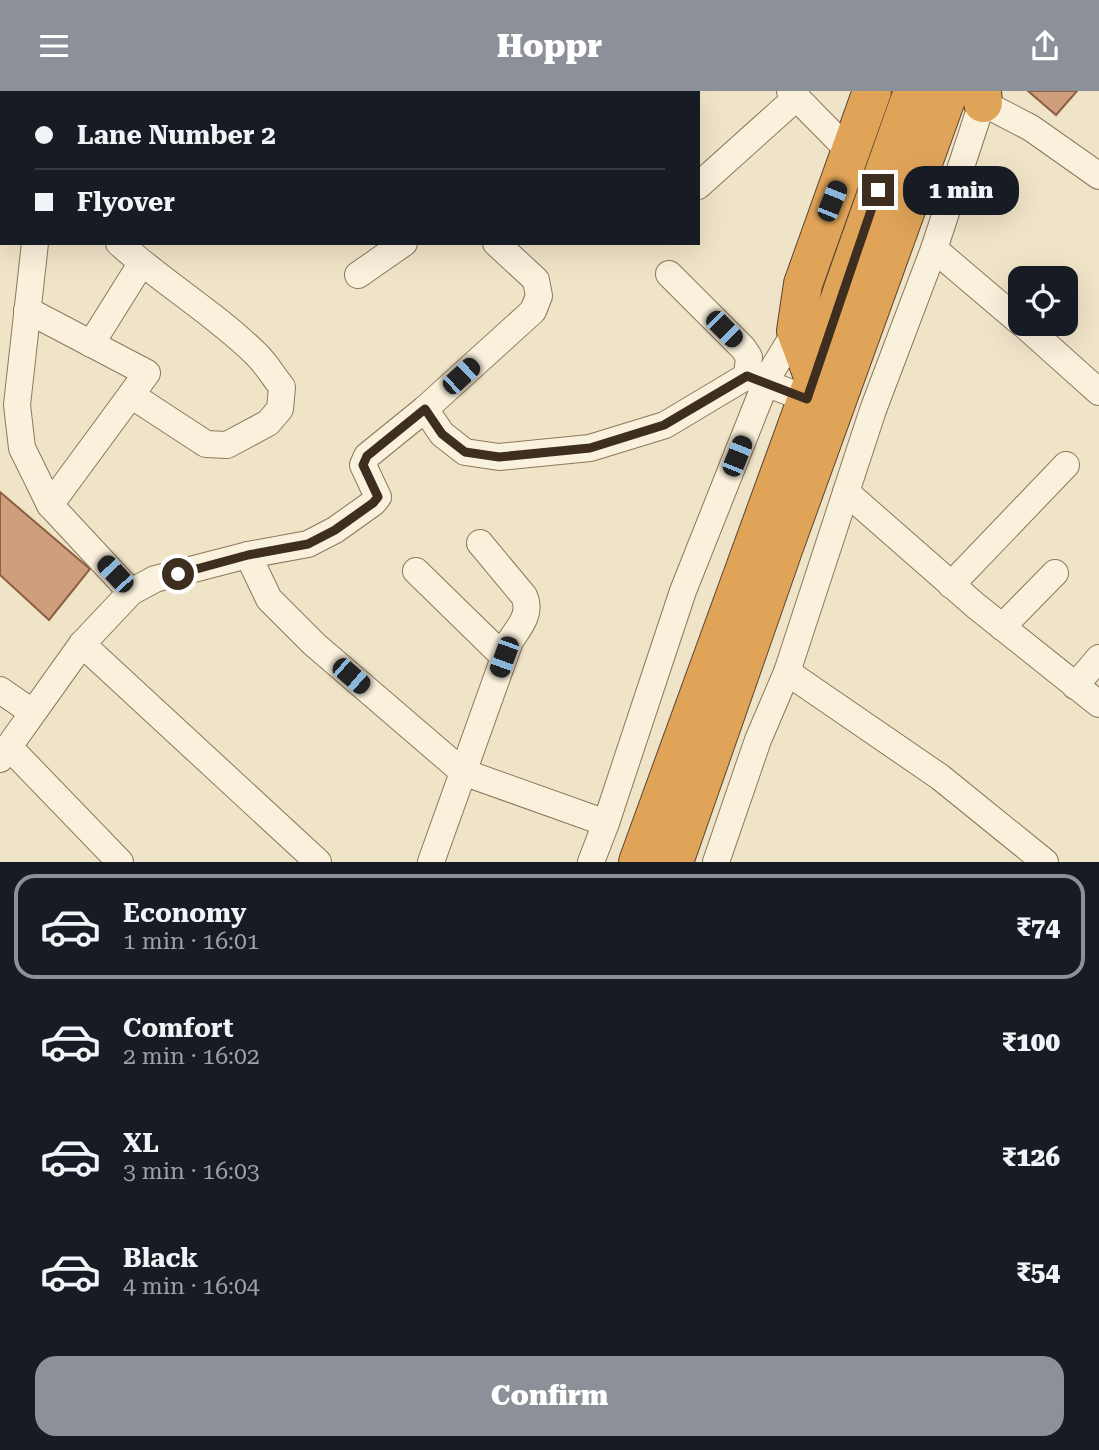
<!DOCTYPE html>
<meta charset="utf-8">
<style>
body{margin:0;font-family:"Roboto Serif",serif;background:#242831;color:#f1f3f6;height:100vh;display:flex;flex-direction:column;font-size:26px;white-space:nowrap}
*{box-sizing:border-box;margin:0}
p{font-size:23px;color:#9ea1a6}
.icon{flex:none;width:38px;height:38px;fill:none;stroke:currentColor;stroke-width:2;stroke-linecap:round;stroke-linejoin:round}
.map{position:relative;height:771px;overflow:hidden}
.details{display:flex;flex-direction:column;background:#171b24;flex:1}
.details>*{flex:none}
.banner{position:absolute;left:0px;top:0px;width:700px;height:154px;box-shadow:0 7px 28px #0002;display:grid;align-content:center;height:154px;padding:0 35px;background:#171b24}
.controls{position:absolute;left:1008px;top:175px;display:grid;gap:14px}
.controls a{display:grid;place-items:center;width:70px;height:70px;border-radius:14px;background:#171b24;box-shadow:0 7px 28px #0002;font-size:35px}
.end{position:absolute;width:32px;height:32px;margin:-16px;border:9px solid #3d2e20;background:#fff;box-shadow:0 0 0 4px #fff}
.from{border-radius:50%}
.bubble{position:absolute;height:49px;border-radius:21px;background:#171b24;box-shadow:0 7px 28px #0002;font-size:23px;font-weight:800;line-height:49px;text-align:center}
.car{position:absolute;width:21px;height:42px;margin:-21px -10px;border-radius:9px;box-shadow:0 0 5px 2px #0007;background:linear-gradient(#222 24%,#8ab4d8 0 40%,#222 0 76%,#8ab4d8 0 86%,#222 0)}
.banner b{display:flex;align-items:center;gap:24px;height:66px;font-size:26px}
.banner b+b{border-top:2px solid #363941}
.banner i{width:18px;height:18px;background:#f1f3f6}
ul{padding:12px 0 0;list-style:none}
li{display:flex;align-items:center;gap:21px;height:105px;margin:0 14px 10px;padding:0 21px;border:4px solid transparent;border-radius:21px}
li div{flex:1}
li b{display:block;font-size:26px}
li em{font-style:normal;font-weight:800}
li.current{border-color:#8c9099}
li>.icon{width:63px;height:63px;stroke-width:1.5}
.action{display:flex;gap:14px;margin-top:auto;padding:14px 35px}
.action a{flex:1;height:80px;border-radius:21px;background:#8c9099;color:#fff;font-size:28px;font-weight:800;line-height:80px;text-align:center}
header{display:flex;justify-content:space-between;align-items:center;height:91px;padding:0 35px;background:#8c9099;color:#fff;font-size:32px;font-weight:800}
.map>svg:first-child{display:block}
.building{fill:#cf9f7d;stroke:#8d5f41;stroke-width:2}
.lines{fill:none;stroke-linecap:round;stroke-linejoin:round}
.minor-casing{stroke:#8d765c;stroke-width:28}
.highway-casing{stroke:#5b4430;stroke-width:40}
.minor{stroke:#faf1dc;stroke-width:26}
.highway{stroke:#e0a458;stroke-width:38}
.route{stroke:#3d2e20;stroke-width:9}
</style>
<header><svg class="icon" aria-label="menu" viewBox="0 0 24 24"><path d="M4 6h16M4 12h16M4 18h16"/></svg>Hoppr<svg class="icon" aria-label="share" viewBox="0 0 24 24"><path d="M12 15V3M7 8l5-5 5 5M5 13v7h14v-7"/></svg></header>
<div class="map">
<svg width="1099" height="771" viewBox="0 0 1099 771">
<rect width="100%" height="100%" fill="#f0e4c8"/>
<g class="building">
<polygon points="1028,0 1077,0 1056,24"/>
<polygon points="0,401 90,478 49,529 0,484"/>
</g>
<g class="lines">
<defs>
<g id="minor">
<polyline points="326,0 328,2"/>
<polyline points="790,0 851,62"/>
<polyline points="544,2 546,0"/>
<polyline points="983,12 1031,37 1099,85"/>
<polyline points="0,25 2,26"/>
<polyline points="698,95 797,6"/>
<polyline points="35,152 17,314 22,357 50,414 131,501"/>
<path d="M119 152C162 191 213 221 255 262 265 271 273 285 282 296L280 318 268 332 227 354 206 353 131 304"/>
<polyline points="934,158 1020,231"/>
<polyline points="669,183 743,257 749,266 747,285"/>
<polyline points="358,184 404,152"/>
<polyline points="27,219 147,282 50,414"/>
<polyline points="1023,233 1099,301"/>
<polyline points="91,253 141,173"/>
<polyline points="425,318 442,343 465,361 499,366 590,357 665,334 747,285 807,308"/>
<polyline points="846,401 976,515 1099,613"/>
<polyline points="248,464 269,508 314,553 463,681 606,732"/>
<polyline points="416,480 504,566"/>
<polyline points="951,494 1066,374"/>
<polyline points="1002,536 1055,482"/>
<polyline points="82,553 318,771"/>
<polyline points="787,581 940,686 1045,771"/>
<polyline points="1075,595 1099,567"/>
<polyline points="0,599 32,621"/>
<polyline points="9,656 120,771"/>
<polyline points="0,668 82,553 131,501 155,488 248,464 308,453 335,439 373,412 378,406 363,374 367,365 425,318 533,220 539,205 536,189 496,152"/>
<path d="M431 771 510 550C520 535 532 522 524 505L480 452"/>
<polyline points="591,771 606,732 683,500 768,286 796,240"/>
<polyline points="716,771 758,649 787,581 873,319 934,158 986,0"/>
</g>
<g id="highway">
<polyline points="982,0 983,12"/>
<polyline points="814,288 796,240 803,193 872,0"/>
<polyline points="638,771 814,288 843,198 913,0"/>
<polyline points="674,771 784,456 949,0"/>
</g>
</defs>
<use href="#minor" class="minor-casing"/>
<use href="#highway" class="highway-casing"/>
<use href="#minor" class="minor"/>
<use href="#highway" class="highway"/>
</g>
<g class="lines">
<polyline class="route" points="178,483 248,464 308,453 335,439 373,412 378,406 363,374 367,365 425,318 442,343 465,361 499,366 590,357 664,334 747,285 807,308 878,99"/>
</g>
</svg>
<div class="controls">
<a><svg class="icon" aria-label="locate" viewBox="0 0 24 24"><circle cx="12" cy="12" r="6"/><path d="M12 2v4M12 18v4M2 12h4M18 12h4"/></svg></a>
</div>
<i class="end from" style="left:178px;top:483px"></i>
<i class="end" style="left:878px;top:99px"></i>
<div class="bubble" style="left:903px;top:75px;width:116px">1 min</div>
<i class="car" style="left:832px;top:110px;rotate:22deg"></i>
<i class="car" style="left:724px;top:238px;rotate:135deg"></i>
<i class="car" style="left:461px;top:285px;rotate:47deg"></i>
<i class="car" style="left:737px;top:365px;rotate:22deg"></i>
<i class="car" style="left:115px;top:483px;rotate:317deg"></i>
<i class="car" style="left:504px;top:566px;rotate:200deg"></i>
<i class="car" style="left:351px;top:585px;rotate:131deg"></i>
<div class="banner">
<b><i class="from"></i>Lane Number 2</b>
<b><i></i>Flyover</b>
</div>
</div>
<section class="details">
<ul>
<li class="current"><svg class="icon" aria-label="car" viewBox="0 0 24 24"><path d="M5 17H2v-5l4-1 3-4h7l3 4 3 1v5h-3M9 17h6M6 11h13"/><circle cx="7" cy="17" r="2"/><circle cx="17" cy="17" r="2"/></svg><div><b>Economy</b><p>1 min · 16:01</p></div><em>₹74</em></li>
<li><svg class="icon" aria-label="car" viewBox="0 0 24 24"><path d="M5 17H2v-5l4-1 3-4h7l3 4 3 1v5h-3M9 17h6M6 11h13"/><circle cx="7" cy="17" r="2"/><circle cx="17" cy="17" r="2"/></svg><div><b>Comfort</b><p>2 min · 16:02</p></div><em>₹100</em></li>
<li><svg class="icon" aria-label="car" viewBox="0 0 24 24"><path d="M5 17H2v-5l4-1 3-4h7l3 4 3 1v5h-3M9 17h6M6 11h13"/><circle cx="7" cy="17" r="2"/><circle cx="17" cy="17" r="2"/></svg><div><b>XL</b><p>3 min · 16:03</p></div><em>₹126</em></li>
<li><svg class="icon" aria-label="car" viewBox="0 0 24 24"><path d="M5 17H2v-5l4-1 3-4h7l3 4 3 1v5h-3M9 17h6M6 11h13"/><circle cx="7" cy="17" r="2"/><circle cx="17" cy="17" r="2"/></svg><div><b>Black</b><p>4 min · 16:04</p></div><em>₹54</em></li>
</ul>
<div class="action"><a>Confirm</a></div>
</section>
